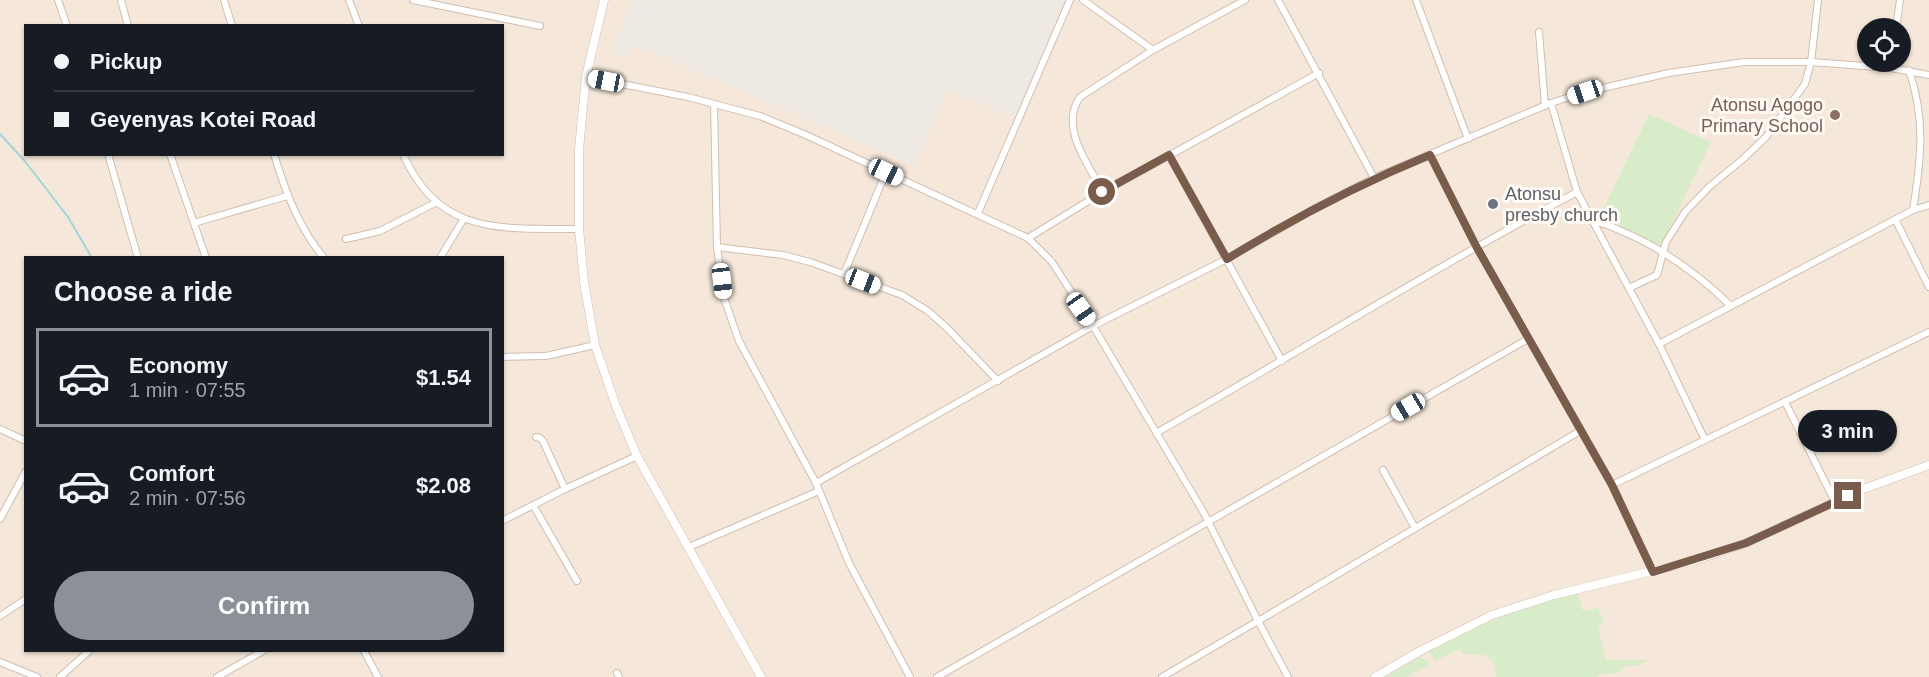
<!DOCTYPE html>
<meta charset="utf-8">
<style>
body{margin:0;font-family:Arial,sans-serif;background:#20242c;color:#f1f3f6;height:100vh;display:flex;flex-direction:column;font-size:22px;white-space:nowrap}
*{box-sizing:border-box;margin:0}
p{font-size:20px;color:#9ea1a6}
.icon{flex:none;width:33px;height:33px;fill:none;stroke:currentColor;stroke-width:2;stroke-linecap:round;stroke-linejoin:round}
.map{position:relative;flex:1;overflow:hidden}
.drawer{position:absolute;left:24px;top:256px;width:480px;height:396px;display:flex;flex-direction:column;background:#171b24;border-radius:0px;box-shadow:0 2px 4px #0004}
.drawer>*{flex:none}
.hud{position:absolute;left:24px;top:24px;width:480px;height:132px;border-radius:0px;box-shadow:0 2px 4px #0004;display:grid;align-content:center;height:132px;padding:0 30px;background:#171b24}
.tools{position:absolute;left:1857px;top:18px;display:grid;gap:12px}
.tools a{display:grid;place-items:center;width:54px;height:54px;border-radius:50%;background:#171b24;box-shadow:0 2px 4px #0004;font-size:30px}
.end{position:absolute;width:27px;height:27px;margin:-14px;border:8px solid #7a5c4d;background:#fff;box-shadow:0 0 0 3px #fff}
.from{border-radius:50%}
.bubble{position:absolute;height:42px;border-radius:21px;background:#171b24;box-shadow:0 2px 4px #0004;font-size:20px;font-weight:700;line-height:42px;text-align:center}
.car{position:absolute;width:18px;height:36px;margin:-18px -9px;border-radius:8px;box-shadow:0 0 4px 2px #0007;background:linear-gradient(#fff 24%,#345 0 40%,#fff 0 76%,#345 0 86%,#fff 0)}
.hud b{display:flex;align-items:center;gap:21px;height:57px;font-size:22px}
.hud b+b{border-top:2px solid #363941}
.hud i{width:15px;height:15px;background:#f1f3f6}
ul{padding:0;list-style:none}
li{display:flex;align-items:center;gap:18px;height:99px;margin:0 12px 9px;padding:0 18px;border:3px solid transparent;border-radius:0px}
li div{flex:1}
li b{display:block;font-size:22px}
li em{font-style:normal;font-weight:700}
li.active{border-color:#8c9099}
li>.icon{width:54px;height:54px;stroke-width:1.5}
h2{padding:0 30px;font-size:27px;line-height:72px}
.action{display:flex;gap:12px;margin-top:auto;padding:12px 30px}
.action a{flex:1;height:69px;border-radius:36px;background:#8c9099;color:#fff;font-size:24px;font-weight:700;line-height:69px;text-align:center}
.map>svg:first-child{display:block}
.residential{fill:#f5e8da;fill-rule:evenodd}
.industrial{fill:#efe9e4}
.green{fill:#d8ecc9}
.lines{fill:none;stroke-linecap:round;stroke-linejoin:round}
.stream{stroke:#a5d3da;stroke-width:2}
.minor-casing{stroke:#d1beb0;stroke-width:8}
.tertiary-casing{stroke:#d1beb0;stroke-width:9}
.minor{stroke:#fff;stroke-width:6}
.tertiary{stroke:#fff;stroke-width:8}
.route{stroke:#7a5c4d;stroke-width:8}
.education-dot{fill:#8d6e63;stroke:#fffaf3;stroke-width:2}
.worship-dot{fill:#6b7280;stroke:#fffaf3;stroke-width:2}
.labels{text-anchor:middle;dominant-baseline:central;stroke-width:6;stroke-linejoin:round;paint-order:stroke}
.education-label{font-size:18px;fill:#785e54;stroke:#fffaf3;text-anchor:end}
.worship-label{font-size:18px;fill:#5b616d;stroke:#fffaf3;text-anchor:start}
</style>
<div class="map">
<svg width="1929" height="677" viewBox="0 0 1929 677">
<rect width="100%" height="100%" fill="#fdf6ec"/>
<path class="residential" d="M0 0H1929V677H0ZM26 26H502V154H26ZM1868 28H1900V62H1868ZM26 258H502V651H26Z"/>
<polygon class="industrial" points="633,0 1065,0 1015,118 947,89 915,166 638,46 626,56 610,53"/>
<g class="green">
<polygon points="1649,114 1711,142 1661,246 1600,216"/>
<path d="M1577 592 1583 611 1598 608 1604 623 1598 627 1606 660H1649L1639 665 1626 666 1620 672 1597 675V677H1496L1493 661 1484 655 1464 654 1459 649 1435 661 1429 650C1477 625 1524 606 1577 592Z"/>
<polygon points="1419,657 1431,663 1407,677 1386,677"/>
</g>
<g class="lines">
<polyline class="stream" points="0,134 24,160 68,217 92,258"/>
<defs>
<g id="minor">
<polyline points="58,0 67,26"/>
<polyline points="121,0 128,26"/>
<polyline points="224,0 232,26"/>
<polyline points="349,0 359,26"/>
<polyline points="413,0 540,26"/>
<polyline points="1083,0 1153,50"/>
<polyline points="1278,0 1374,178"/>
<polyline points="1416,0 1468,139"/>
<polyline points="1896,28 1900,0"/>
<polyline points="1539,32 1545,106"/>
<polyline points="1892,62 1891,68 1929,75"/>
<polyline points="586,77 688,97 760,116 806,135 1028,238 1052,262 1093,326 1227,259 1321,205 1374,178 1551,103 1585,92 1669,73 1744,62 1811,62 1818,0"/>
<polyline points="1551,103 1577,192 1659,344 1705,440 1612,485"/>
<polyline points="714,104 717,247 724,298 739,341 816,483"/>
<polyline points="108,154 138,258"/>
<polyline points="170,154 206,258"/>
<path d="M274 154C285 191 299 228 324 258"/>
<path d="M403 154C439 237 503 228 579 229"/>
<polyline points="1169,155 1282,361"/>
<polyline points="1430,155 1476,246 1612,485 1653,572"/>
<polyline points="1103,192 1319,73"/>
<polyline points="1913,210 1929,205"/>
<polyline points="978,213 1070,0"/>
<polyline points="1896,221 1929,287"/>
<path d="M1593 222C1602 222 1611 226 1619 230 1661 247 1699 275 1731 306"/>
<polyline points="194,223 287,196"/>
<path d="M1028 238 1103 192C1088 164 1059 127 1080 97L1153 50 1245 0"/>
<polyline points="346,239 380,231 437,202"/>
<polyline points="717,247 783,255 810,262 902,295 928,311 947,328 998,381"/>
<polyline points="440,258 463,220"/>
<polyline points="844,274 886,172"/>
<polyline points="1629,288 1657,275 1666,242 1685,212 1709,187 1743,159 1766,137 1805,84 1811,62 1891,68"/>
<path d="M1659 344 1913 210C1921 160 1926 120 1909 70"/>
<polyline points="502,357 546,356 595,345"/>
<polyline points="1785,402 1835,502"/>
<polyline points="0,429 26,441"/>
<path d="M1156 433C1297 353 1434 268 1577 192"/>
<polyline points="536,437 540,438 543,441 565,489"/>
<polyline points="1705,440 1929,332"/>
<polyline points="1383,470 1415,528"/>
<polyline points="533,505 577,581"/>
<polyline points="0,519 26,471"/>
<polyline points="502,521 565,489 637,456"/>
<polyline points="689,547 819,491"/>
<polyline points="0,616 26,599"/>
<polyline points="364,651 378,677"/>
<polyline points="0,662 37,677"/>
<polyline points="617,673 619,677"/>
<polyline points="60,677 89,651"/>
<polyline points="217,677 263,651"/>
<polyline points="910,677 849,563 816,483 1093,326 1204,513 1258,621 1162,677"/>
<polyline points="937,677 1528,339"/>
<polyline points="1288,677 1258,621 1580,431"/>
</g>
<g id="tertiary">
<polyline points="604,0 586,77 579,149 579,229 584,282 595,345 616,406 637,456 761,677"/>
<polyline points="1375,677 1420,651 1492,615 1554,595 1693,561 1746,543 1858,491 1929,465"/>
</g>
</defs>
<use href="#minor" class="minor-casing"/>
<use href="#tertiary" class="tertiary-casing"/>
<use href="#minor" class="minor"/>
<use href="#tertiary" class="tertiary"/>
</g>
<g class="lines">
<path class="route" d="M1102 192 1169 155 1227 259C1292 219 1359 184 1430 155L1476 246 1612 485 1653 572 1746 543 1848 496"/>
</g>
<circle class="education-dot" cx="1835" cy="115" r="6"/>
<circle class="worship-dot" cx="1493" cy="204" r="6"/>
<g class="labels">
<g class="education-label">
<text x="1823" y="105">Atonsu Agogo<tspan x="1823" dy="21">Primary School</tspan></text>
</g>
<g class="worship-label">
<text x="1505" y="194">Atonsu<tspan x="1505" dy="21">presby church</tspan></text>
</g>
</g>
</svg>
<div class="tools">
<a><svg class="icon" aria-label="locate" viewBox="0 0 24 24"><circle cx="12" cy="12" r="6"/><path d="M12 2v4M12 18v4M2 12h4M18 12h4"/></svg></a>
</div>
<i class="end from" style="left:1102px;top:192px"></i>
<i class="end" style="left:1848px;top:496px"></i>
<div class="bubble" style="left:1798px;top:410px;width:99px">3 min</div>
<i class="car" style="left:606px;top:81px;rotate:281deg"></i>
<i class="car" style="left:1585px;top:92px;rotate:251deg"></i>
<i class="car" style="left:886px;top:172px;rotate:115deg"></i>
<i class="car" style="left:722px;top:281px;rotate:173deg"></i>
<i class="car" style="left:863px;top:281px;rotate:111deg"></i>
<i class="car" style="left:1081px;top:309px;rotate:145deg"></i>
<i class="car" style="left:1408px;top:407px;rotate:240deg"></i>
<div class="hud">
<b><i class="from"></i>Pickup</b>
<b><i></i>Geyenyas Kotei Road</b>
</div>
<section class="drawer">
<h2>Choose a ride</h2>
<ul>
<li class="active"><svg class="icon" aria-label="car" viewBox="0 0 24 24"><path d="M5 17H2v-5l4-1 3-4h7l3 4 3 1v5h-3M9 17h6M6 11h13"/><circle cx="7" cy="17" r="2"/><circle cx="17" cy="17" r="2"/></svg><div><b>Economy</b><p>1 min · 07:55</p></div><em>$1.54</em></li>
<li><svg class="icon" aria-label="car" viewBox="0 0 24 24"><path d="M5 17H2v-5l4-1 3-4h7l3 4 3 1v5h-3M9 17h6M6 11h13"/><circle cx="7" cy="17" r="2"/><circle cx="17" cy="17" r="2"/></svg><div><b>Comfort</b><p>2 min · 07:56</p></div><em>$2.08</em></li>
</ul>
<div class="action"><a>Confirm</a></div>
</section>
</div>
